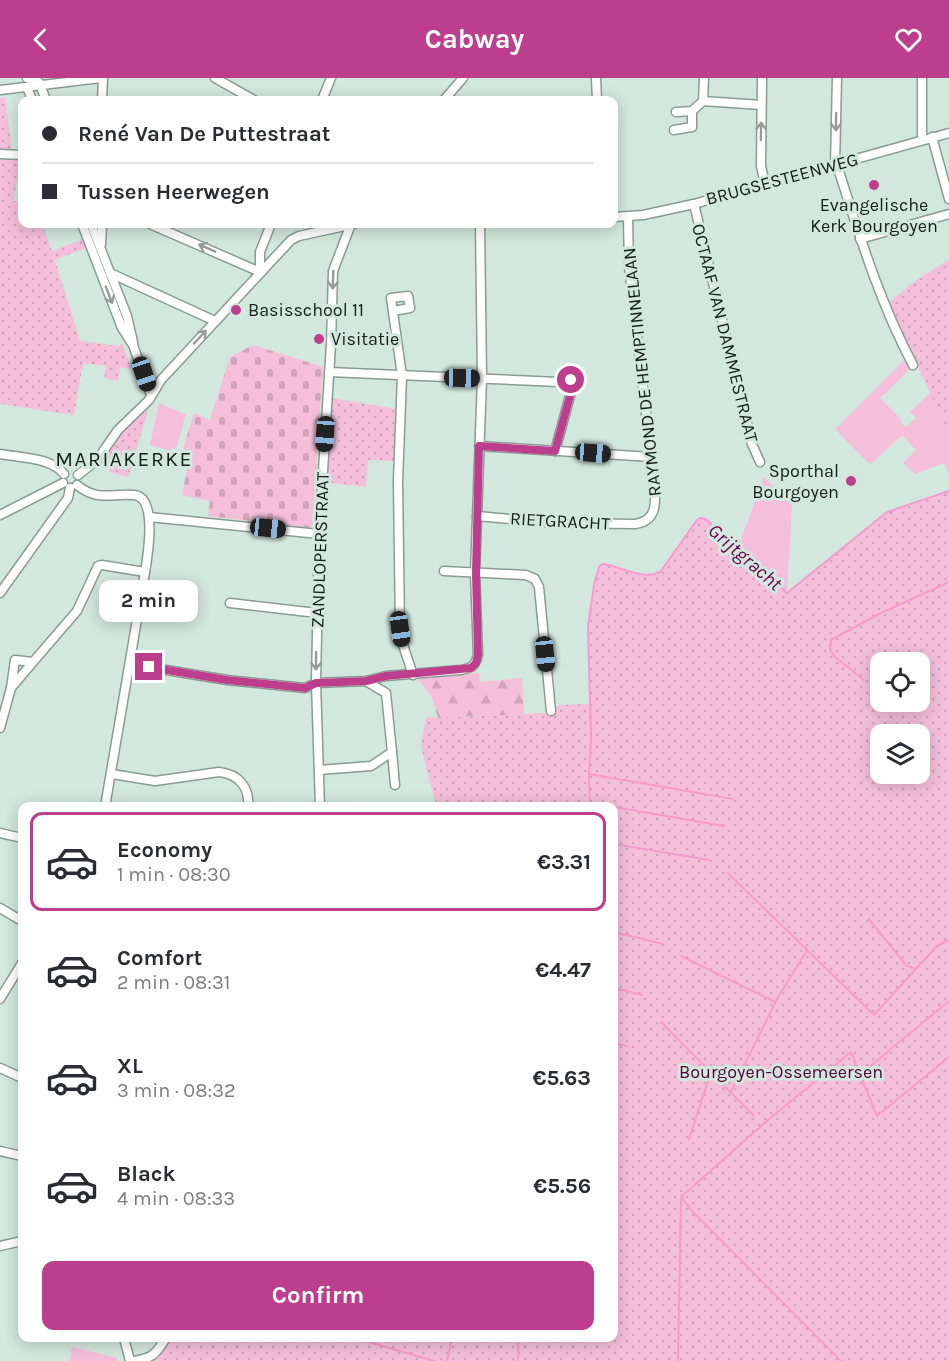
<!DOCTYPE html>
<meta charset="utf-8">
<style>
body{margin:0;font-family:Karla,sans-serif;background:#f2f2f3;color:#2b2b33;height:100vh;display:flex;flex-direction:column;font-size:22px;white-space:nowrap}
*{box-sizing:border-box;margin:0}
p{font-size:20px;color:#7c7c81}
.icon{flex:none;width:33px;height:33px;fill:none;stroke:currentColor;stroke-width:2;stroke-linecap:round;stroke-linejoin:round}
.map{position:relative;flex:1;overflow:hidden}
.panel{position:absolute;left:18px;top:724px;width:600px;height:540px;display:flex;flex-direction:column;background:#fff;border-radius:12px;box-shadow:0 3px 15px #0003}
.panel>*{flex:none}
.hud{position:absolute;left:18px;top:18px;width:600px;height:132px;border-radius:12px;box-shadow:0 3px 15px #0003;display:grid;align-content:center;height:132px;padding:0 24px;background:#fff}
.controls{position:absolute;left:870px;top:574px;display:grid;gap:12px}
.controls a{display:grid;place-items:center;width:60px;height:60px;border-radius:12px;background:#fff;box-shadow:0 3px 15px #0003;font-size:30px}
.end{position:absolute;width:27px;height:27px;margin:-14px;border:8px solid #bc3e8c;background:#fff;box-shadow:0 0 0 3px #fff}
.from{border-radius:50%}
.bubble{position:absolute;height:42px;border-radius:12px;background:#fff;box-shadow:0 3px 15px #0003;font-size:20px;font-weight:700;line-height:42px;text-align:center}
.car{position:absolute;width:18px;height:36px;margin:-18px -9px;border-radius:8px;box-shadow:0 0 4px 2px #0007;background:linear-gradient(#222 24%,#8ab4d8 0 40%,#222 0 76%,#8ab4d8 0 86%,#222 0)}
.hud b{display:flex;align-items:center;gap:21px;height:57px;font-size:22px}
.hud b+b{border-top:2px solid #e1e1e2}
.hud i{width:15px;height:15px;background:#2b2b33}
ul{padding:10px 0 0;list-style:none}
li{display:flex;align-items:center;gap:18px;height:99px;margin:0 12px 9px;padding:0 12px;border:3px solid transparent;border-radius:12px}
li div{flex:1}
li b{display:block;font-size:22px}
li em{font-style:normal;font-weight:700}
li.on{border-color:#bc3e8c}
li>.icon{width:54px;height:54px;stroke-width:1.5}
.action{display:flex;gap:12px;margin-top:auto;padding:12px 24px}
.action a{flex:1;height:69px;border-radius:12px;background:#bc3e8c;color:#fff;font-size:24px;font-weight:700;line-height:69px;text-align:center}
header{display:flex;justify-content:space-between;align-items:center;height:78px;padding:0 24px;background:#bc3e8c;color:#fff;font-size:27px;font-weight:700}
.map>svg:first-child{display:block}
.grass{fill:#f5bfdb}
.forest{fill:url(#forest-firs)}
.cemetery{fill:url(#cemetery-stones)}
.park{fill:url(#park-dots);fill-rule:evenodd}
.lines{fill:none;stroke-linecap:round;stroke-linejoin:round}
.stream{stroke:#f69bcd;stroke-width:2}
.minor-casing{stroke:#899c93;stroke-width:11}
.minor{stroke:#fff;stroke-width:8}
.oneway{stroke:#969a98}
.route{stroke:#bc3e8c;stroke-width:8}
.poi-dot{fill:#bc3e8c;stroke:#d2e7dd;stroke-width:2}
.labels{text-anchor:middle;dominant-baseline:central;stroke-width:6;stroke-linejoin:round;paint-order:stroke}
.street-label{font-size:18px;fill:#161e1a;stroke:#d2e7dd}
.poi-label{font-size:18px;fill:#161e1a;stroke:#d2e7dd;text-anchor:start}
.park-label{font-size:18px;fill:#500037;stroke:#d2e7dd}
.water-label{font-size:20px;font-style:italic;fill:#6f004e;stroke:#d2e7dd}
.quarter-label{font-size:21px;letter-spacing:1.5px;fill:#161e1a;stroke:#d2e7dd}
</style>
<header><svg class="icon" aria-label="back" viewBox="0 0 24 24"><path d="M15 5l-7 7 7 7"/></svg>Cabway<svg class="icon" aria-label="heart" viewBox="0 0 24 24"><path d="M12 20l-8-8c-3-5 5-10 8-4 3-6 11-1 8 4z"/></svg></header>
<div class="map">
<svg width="949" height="1283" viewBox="0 0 949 1283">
<defs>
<pattern id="forest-firs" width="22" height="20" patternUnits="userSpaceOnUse" patternTransform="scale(1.5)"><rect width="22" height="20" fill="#f5bfdb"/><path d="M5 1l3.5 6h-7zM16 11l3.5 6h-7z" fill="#d1a4bb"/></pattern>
<pattern id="cemetery-stones" width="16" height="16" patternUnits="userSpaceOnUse" patternTransform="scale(1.5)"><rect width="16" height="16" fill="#f5bfdb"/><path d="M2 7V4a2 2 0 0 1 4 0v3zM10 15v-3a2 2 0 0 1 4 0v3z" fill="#d1a4bb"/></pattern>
<pattern id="park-dots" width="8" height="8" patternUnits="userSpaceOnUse" patternTransform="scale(1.5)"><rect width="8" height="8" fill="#f5bfdb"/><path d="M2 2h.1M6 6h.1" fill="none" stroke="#d1a4bb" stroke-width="1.8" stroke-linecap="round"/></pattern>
</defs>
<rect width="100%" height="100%" fill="#d2e7dd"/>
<g class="grass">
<polygon points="949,182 949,396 944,385 915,396 903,385 916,372 902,357 871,386 869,384 868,385 835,351 904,282 911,290 880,320 900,340 901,344 906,349 916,340 910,334 931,314 914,204"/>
<polygon points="159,325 186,337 176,370 168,372 150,367"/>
<polygon points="764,399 792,427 787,515 737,472"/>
<polygon points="72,1269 118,1280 116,1283 69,1283"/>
</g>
<polygon class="forest" points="479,595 480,604 522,600 524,636 438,640 432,620 418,601"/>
<polygon class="cemetery" points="253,267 323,289 312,448 310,450 208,438 210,423 182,417 189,381 181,378 194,335 210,342 230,279"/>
<g class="park">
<polygon points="5,19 13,81 21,82 13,123 22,124 22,146 42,146 52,173 83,161 86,170 55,182 80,263 119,268 122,265 132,291 120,289 118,303 104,300 106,288 83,285 74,337 0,326 0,20"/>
<polygon points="949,182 949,355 888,225 914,204"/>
<polygon points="331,320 397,331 395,383 368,382 366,409 324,404"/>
<polygon points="146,331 148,333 128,399 110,394 107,387 98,390 97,388 105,381 115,362"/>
<path d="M949 413V1283H156L170 1260H614V729H434L435 724 421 668 426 639 438 640 546 635 550 637 559 627 589 626 588 548 599 489 602 486H607C622 491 646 502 661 493L697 442 700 440 706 441 787 515 887 434ZM880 585H920V624H880ZM880 657H920V696H880Z"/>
</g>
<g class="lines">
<g class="stream">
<polyline points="864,602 835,579 830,572 831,562 879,536 947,505"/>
<polyline points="589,696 733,721"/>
<polyline points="590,726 611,729"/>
<path d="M590 729 589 696 591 659 588 548 594 508 599 489 602 486C620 487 643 504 661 493L697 442 700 440 706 441 787 515 887 434 949 413"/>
<polyline points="614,729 724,748"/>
<polyline points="614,766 709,782"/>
<polyline points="728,795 807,872"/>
<polyline points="869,841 906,887 915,891"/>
<polyline points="614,854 663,866"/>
<polyline points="681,878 775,924"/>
<polyline points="614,910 642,917"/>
<polyline points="661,944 753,1037"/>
<polyline points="614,965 627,968"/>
<polyline points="868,990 949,923"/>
<polyline points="731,1014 777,921 807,872 874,937 937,868 949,862"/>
<polyline points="689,1061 711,994"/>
<polyline points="682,1120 691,1132 841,1283"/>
<polyline points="518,1260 518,1283"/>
<polyline points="369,1264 434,1283"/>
<polyline points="447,1283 452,1260"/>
<polyline points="678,1283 681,1119 768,1042 851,974 877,1038 949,979"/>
</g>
<defs>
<g id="minor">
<polyline points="27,0 39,4 46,22"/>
<polyline points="215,0 254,22"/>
<polyline points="596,0 597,22"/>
<polyline points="704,0 703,23 761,27"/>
<polyline points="762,0 761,88 765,106"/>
<polyline points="922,0 922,62"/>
<polyline points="27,9 32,22"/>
<polyline points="0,12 101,0"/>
<polyline points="102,22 103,0"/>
<polyline points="322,22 331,0"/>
<polyline points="444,22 463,0"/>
<polyline points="676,34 692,33 703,23"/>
<polyline points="674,52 692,49 692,33"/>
<polyline points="932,59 949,121"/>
<polyline points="0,76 22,77"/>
<polyline points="835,87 837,0"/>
<path d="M837 87C859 156 879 223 913 287"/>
<polyline points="694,126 752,366 760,384"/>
<polyline points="614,139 643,137 694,126 949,55"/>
<polyline points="82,146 122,250 133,267 151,317"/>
<polyline points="91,146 127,238 133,264"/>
<polyline points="150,146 260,194"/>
<polyline points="860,161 949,136"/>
<polyline points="101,166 102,146"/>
<polyline points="260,194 260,174 271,146"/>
<polyline points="110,195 215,243"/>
<polyline points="393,233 410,230 408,218 391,220 402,298 398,403 400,551 402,564 413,597"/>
<polyline points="329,294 559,304 571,302 574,303 555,373"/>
<polyline points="479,368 651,379"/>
<path d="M0 376C20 380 51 379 64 396"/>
<polyline points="78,397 97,382 118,352 149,322 161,302 291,162 299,158 354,146"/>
<path d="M77 407C98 424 110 415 134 417 160 419 146 488 143 506L105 729"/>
<polyline points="0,437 63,405"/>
<path d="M477 438 556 445 635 446C658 443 656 423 654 405L629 189 628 139"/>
<polyline points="149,439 319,456"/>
<polyline points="444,493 526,497 535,501 539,509 551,633"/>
<polyline points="0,515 68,420 70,410"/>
<polyline points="230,525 317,535"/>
<path d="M130 586 227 602 305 610 316 605 366 603 386 598 461 592C472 590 475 588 478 577L475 495 482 300 480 146"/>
<polyline points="11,610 33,584"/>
<polyline points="0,650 11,610 15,582 33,584 77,533 98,488 102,487 145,494"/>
<polyline points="392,674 395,707"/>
<polyline points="319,692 371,688 392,674 386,615 366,603"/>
<path d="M112 696 155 703 219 694C239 696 250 710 248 729"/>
<polyline points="320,729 316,605 319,456 331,266 333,193 351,146"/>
<polyline points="0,755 22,760"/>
<polyline points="0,830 22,843"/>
<polyline points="0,921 22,885"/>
<polyline points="0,990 22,1000"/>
<polyline points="0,1073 22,1078"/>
<polyline points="0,1168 22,1163"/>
<polyline points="124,1260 130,1283"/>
<path d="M133 1283C153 1280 155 1277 166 1260"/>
</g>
</defs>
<use href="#minor" class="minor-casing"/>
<use href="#minor" class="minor"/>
</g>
<defs><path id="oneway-shaft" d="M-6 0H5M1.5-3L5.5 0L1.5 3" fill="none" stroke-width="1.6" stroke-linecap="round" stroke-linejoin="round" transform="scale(1.5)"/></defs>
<g class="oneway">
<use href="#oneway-shaft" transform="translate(836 44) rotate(91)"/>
<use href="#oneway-shaft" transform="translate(761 53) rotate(-89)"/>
<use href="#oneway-shaft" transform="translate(207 170) rotate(-156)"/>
<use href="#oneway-shaft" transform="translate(333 202) rotate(92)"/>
<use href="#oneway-shaft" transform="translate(109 217) rotate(69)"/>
<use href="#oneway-shaft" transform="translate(200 259) rotate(-47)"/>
<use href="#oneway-shaft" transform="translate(316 583) rotate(91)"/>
</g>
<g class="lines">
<polyline class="route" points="149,589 227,602 305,610 316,605 366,603 386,598 471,590 476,585 478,577 476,495 479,368 555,373 574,303 571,302"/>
</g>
<g class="poi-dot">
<circle cx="874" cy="107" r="6"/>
<circle cx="236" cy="232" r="6"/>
<circle cx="319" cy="261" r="6"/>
<circle cx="851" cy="403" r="6"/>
</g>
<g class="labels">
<g class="street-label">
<text transform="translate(782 101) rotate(-15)">BRUGSESTEENWEG</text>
<text transform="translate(725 255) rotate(76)">OCTAAF VAN DAMMESTRAAT</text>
<text transform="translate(642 294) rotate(-96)">RAYMOND DE HEMPTINNELAAN</text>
<text transform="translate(560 443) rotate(3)">RIETGRACHT</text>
<text transform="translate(320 472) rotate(-88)">ZANDLOPERSTRAAT</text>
</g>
<g class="poi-label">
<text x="874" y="127" text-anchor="middle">Evangelische<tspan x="874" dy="21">Kerk Bourgoyen</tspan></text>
<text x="248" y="232">Basisschool 11</text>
<text x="331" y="261">Visitatie</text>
<text x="839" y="393" text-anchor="end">Sporthal<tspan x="839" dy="21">Bourgoyen</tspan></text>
</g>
<g class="park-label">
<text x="781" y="994">Bourgoyen-Ossemeersen</text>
</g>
<g class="water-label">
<text transform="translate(745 479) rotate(41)">Grijtgracht</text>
</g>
<g class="quarter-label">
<text x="124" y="381">MARIAKERKE</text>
</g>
</g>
</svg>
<div class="controls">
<a><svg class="icon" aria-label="locate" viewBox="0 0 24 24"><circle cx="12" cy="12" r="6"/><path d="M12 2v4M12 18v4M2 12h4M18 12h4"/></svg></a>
<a><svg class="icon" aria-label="layers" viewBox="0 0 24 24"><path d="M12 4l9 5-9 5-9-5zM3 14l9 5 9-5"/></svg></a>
</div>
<i class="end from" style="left:571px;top:302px"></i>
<i class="end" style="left:149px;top:589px"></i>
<div class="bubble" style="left:99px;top:502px;width:99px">2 min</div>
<i class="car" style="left:144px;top:296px;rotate:161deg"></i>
<i class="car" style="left:462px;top:300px;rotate:91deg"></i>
<i class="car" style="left:325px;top:356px;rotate:184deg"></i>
<i class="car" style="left:593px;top:375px;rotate:94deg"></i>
<i class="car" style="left:268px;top:450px;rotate:96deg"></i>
<i class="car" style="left:400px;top:551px;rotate:172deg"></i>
<i class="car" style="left:545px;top:576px;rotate:174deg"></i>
<div class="hud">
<b><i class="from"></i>René Van De Puttestraat</b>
<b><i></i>Tussen Heerwegen</b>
</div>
<section class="panel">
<ul>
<li class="on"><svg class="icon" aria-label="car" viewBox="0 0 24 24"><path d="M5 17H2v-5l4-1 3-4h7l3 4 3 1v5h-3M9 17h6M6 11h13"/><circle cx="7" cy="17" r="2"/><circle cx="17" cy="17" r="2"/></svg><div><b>Economy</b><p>1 min · 08:30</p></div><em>€3.31</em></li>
<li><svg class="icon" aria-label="car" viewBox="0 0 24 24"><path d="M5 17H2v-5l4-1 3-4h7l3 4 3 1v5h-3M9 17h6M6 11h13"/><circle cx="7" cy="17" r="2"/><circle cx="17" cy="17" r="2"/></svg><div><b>Comfort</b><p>2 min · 08:31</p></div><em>€4.47</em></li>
<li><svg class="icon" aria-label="car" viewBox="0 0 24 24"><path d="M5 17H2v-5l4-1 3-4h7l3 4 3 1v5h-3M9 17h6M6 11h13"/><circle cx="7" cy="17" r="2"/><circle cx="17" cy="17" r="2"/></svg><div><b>XL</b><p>3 min · 08:32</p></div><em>€5.63</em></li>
<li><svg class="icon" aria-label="car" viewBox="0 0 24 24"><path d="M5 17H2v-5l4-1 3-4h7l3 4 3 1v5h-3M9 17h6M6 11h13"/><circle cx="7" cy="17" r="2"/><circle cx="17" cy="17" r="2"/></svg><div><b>Black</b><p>4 min · 08:33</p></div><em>€5.56</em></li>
</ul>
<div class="action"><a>Confirm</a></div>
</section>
</div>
